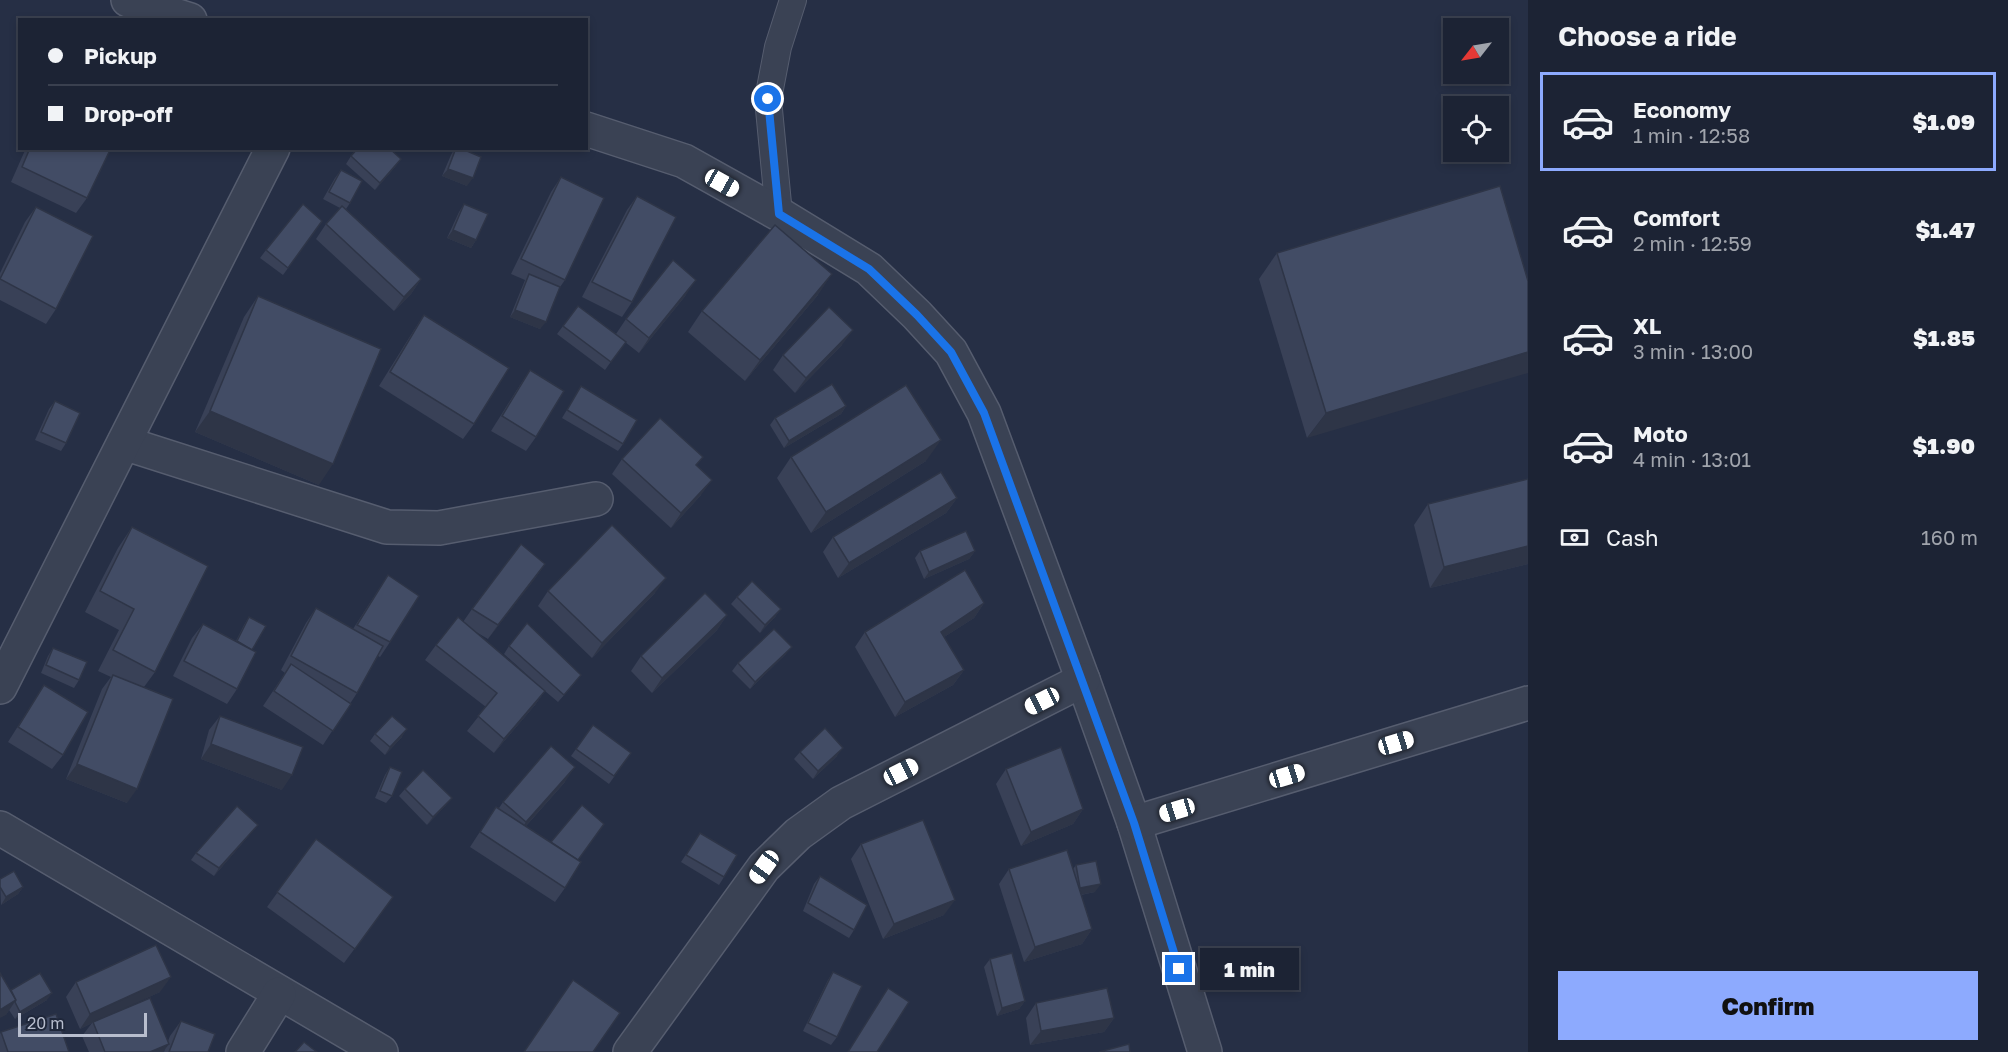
<!DOCTYPE html>
<meta charset="utf-8">
<style>
body{margin:0;font-family:"Golos Text",sans-serif;background:#292f40;color:#f1f3f6;height:100vh;display:flex;flex-direction:column;font-size:22px;white-space:nowrap}
*{box-sizing:border-box;margin:0}
p{font-size:20px;color:#a0a4ac}
.icon{flex:none;width:33px;height:33px;fill:none;stroke:currentColor;stroke-width:2;stroke-linecap:round;stroke-linejoin:round}
.map{position:relative;flex:1;overflow:hidden}
.side{display:flex;flex-direction:column;background:#1c2334;width:480px}
.side>*{flex:none}
.guide{position:absolute;left:18px;top:18px;width:570px;height:132px;border-radius:0px;box-shadow:0 3px 9px #0003,0 0 0 2px #3a404f;display:grid;align-content:center;height:132px;padding:0 30px;background:#1c2334}
.needle{width:39px;rotate:239deg}
.tools{position:absolute;left:1443px;top:18px;display:grid;gap:12px}
.tools a{display:grid;place-items:center;width:66px;height:66px;border-radius:0px;background:#1c2334;box-shadow:0 3px 9px #0003,0 0 0 2px #3a404f;font-size:30px}
.scale{position:absolute;left:18px;bottom:15px;width:129px;box-sizing:border-box;padding-left:6px;border:3px solid #b8bece;border-top:0;font-size:16px;line-height:21px;white-space:nowrap;color:#b8bece;-webkit-text-stroke:4px #1f273a;paint-order:stroke}
.end{position:absolute;width:27px;height:27px;margin:-14px;border:8px solid #1a73e8;background:#fff;box-shadow:0 0 0 3px #fff}
.from{border-radius:50%}
.bubble{position:absolute;height:42px;border-radius:0px;background:#1c2334;box-shadow:0 3px 9px #0003,0 0 0 2px #3a404f;font-size:20px;font-weight:800;line-height:42px;text-align:center}
.car{position:absolute;width:18px;height:36px;margin:-18px -9px;border-radius:8px;box-shadow:0 0 4px 2px #0007;background:linear-gradient(#fff 24%,#345 0 40%,#fff 0 76%,#345 0 86%,#fff 0)}
.guide b{display:flex;align-items:center;gap:21px;height:57px;font-size:22px}
.guide b+b{border-top:2px solid #3a404f}
.guide i{width:15px;height:15px;background:#f1f3f6}
ul{padding:0;list-style:none}
li{display:flex;align-items:center;gap:18px;height:99px;margin:0 12px 9px;padding:0 18px;border:3px solid transparent;border-radius:0px}
li div{flex:1}
li b{display:block;font-size:22px}
li em{font-style:normal;font-weight:800}
li.selected{border-color:#8daafe}
li>.icon{width:54px;height:54px;stroke-width:1.5}
h2{padding:0 30px;font-size:27px;line-height:72px}
.pay{display:flex;align-items:center;gap:15px;height:66px;padding:0 30px;font-size:22px}
.pay p{margin-inline-start:auto}
.primary-button{display:flex;gap:12px;margin-top:auto;padding:12px 30px}
.primary-button a{flex:1;height:69px;border-radius:0px;background:#8daafe;color:#111;font-size:24px;font-weight:800;line-height:69px;text-align:center}
main{display:flex;flex:1;min-height:0}
.map>svg:first-child{display:block}
.lines{fill:none;stroke-linecap:round;stroke-linejoin:round}
.lane-casing{stroke:#565d6f;stroke-width:28}
.street-casing{stroke:#565d6f;stroke-width:36}
.lane{stroke:#3a4254;stroke-width:26}
.street{stroke:#3a4254;stroke-width:33}
.wall{fill:#394157}
.shaded-wall{fill:#2e3547}
.building{fill:#424c65;stroke:#2e3547;stroke-width:1.5}
.route{stroke:#1a73e8;stroke-width:8}
</style>
<main>
<div class="map">
<svg width="1528" height="1052" viewBox="0 0 1528 1052">
<rect width="100%" height="100%" fill="#262f45"/>
<g class="lines">
<defs>
<polyline id="lane" points="779,214 768,99 778,47 793,0"/>
<g id="street">
<polyline points="128,0 190,20"/>
<polyline points="586,129 684,161 779,214 869,269 917,315 951,352 984,413 1083,680 1134,823 1205,1052"/>
<polyline points="124,443 387,527 439,528 596,499"/>
<polyline points="0,687 273,148"/>
<polyline points="1134,823 1528,703"/>
<polyline points="0,828 381,1052"/>
<polyline points="243,1052 279,994"/>
<polyline points="630,1052 764,867 798,834 841,803 1083,680"/>
</g>
</defs>
<use href="#lane" class="lane-casing"/>
<use href="#street" class="street-casing"/>
<use href="#lane" class="lane"/>
<use href="#street" class="street"/>
</g>
<g class="wall">
<polygon points="26,148 111,148 87,198 76,213 11,182"/>
<polygon points="455,148 467,186 442,176 451,155"/>
<polygon points="351,156 401,159 395,167 375,190 346,164"/>
<polygon points="341,170 350,203 346,209 421,279 411,294 394,311 316,239 326,224 340,208 323,199 335,178"/>
<polygon points="561,177 565,280 560,287 540,329 510,317 525,280 511,274 551,192"/>
<polygon points="1500,186 1307,438 1259,279 1277,253"/>
<polygon points="637,196 632,302 622,317 582,297 627,210"/>
<polygon points="464,204 476,240 471,248 447,238 459,212"/>
<polygon points="36,207 56,309 46,324 0,300 0,273 25,222"/>
<polygon points="322,221 283,275 260,258 266,250"/>
<polygon points="686,295 639,353 625,342 605,370 557,334 578,306 616,334 626,319"/>
<polygon points="818,295 745,381 688,332 702,311"/>
<polygon points="258,296 319,485 195,432 244,317"/>
<polygon points="424,315 474,424 463,439 379,386 414,330"/>
<polygon points="842,345 795,393 773,370 783,355"/>
<polygon points="530,370 536,437 526,451 491,431 520,385"/>
<polygon points="581,386 623,444 618,451 562,418"/>
<polygon points="55,401 66,443 61,451 35,440 49,409"/>
<polygon points="846,406 841,414 784,448 770,425 775,418"/>
<polygon points="791,457 926,461 811,533 777,478"/>
<polygon points="622,459 697,466 701,495 671,528 612,474"/>
<polygon points="1528,479 1528,564 1430,588 1414,525 1428,504"/>
<polygon points="957,498 946,513 838,578 823,552 833,537"/>
<polygon points="132,527 155,672 144,687 127,803 66,779 102,689 111,677 98,671 119,630 85,612 118,548"/>
<polygon points="920,551 975,551 969,559 924,579 915,558"/>
<polygon points="545,564 488,639 476,632 534,681 504,654 509,646 575,683 558,702 545,691 535,705 494,753 467,731 486,707 425,660 436,645 463,622 472,609"/>
<polygon points="388,575 390,642 380,657 378,656 357,693 323,745 263,706 285,673 281,670 306,623 316,608 353,629"/>
<polygon points="548,591 655,593 592,658 538,606"/>
<polygon points="737,597 781,609 775,617 760,633 731,604"/>
<polygon points="984,603 974,618 944,637 964,670 953,685 895,717 855,647 865,632"/>
<polygon points="727,615 717,630 652,693 631,671 641,656"/>
<polygon points="249,617 252,650 237,689 227,704 173,676 192,638 203,624 236,641 244,625"/>
<polygon points="53,648 79,680 74,688 41,673 48,656"/>
<polygon points="786,654 750,689 732,671 738,663"/>
<polygon points="44,685 63,755 52,769 8,742"/>
<polygon points="220,716 282,790 201,759 209,730"/>
<polygon points="593,725 631,753 609,784 571,756"/>
<polygon points="375,734 402,737 385,755 370,741"/>
<polygon points="800,752 837,756 813,779 794,759"/>
<polygon points="390,767 392,796 386,803 375,798 385,775"/>
<polygon points="1006,769 1083,809 1073,824 1021,846 996,784"/>
<polygon points="565,782 526,826 578,860 565,888 555,902 470,847 496,807 499,808 503,802"/>
<polygon points="405,789 446,805 427,825 399,796"/>
<polygon points="252,832 214,876 191,860 196,853"/>
<polygon points="700,833 724,877 719,885 681,862"/>
<polygon points="316,839 393,897 344,963 267,907"/>
<polygon points="861,844 944,915 883,939 851,859"/>
<polygon points="1076,865 1095,892 1081,895 1092,929 1082,944 1024,962 999,884 1009,869 1073,869"/>
<polygon points="820,876 854,930 849,938 803,911 814,884"/>
<polygon points="0,879 23,887 18,894 1,905"/>
<polygon points="990,959 1025,1001 1019,1009 997,1016 984,967"/>
<polygon points="833,972 837,1037 831,1045 803,1031 828,980"/>
<polygon points="76,982 160,992 124,1008 168,1041 170,1036 181,1021 208,1052 164,1052 165,1049 163,1052 89,1052 82,1036 92,1023 80,1029 66,997"/>
<polygon points="11,990 47,1000 15,1019 9,1010 6,1015"/>
<polygon points="1036,1003 1114,1018 1104,1032 1030,1045 1026,1018"/>
<polygon points="1,1032 69,1052 0,1052 0,1034"/>
</g>
<g class="shaded-wall">
<polygon points="401,159 395,167 375,190 380,183"/>
<polygon points="448,169 473,178 467,186 442,176"/>
<polygon points="453,230 476,240 471,248 447,238"/>
<polygon points="832,274 818,295 745,381 760,360"/>
<polygon points="421,279 411,294 394,311 404,297"/>
<polygon points="696,280 686,295 639,353 649,338"/>
<polygon points="515,310 546,322 540,329 510,317"/>
<polygon points="853,330 842,345 795,393 806,378"/>
<polygon points="1528,352 1528,373 1307,438 1326,413"/>
<polygon points="846,406 841,414 784,448 789,441"/>
<polygon points="210,411 333,464 319,485 195,432"/>
<polygon points="941,440 926,461 811,533 826,512"/>
<polygon points="712,480 701,495 671,528 681,513"/>
<polygon points="957,498 946,513 838,578 849,563"/>
<polygon points="1528,546 1528,564 1430,588 1444,567"/>
<polygon points="975,551 969,559 924,579 929,572"/>
<polygon points="545,564 535,579 488,639 498,625"/>
<polygon points="666,578 655,593 592,658 602,643"/>
<polygon points="984,603 974,618 930,646 941,632"/>
<polygon points="781,609 775,617 760,633 765,625"/>
<polygon points="727,615 717,630 652,693 662,678"/>
<polygon points="792,647 786,654 750,689 755,682"/>
<polygon points="964,670 953,685 895,717 905,702"/>
<polygon points="545,691 535,705 494,753 504,739"/>
<polygon points="407,729 402,737 385,755 390,747"/>
<polygon points="211,744 292,775 282,790 201,759"/>
<polygon points="843,748 837,756 813,779 818,771"/>
<polygon points="77,764 137,789 127,803 66,779"/>
<polygon points="575,767 565,782 516,837 526,822"/>
<polygon points="452,798 446,805 427,825 433,817"/>
<polygon points="1083,809 1073,824 1021,846 1031,832"/>
<polygon points="258,825 252,832 214,876 219,868"/>
<polygon points="1101,884 1095,892 1074,896 1080,888"/>
<polygon points="23,887 18,894 1,905 6,897"/>
<polygon points="955,900 944,915 883,939 894,924"/>
<polygon points="1092,929 1082,944 1024,962 1035,947"/>
<polygon points="171,977 160,992 93,1023 93,1022 92,1023 80,1029 90,1014"/>
<polygon points="52,993 47,1000 15,1019 20,1012"/>
<polygon points="16,1000 6,1015 0,1018 0,1010"/>
<polygon points="1025,1001 1019,1009 997,1016 1002,1008"/>
<polygon points="1114,1018 1104,1032 1030,1045 1041,1031"/>
<polygon points="169,1044 163,1052 150,1052"/>
</g>
<g class="building">
<polygon points="30,148 111,148 87,198 22,167"/>
<polygon points="358,148 389,148 401,159 380,183 351,156"/>
<polygon points="456,148 460,148 481,157 473,178 448,169"/>
<polygon points="341,170 362,181 350,203 329,192"/>
<polygon points="561,177 604,198 565,280 521,259"/>
<polygon points="1500,186 1528,281 1528,352 1326,413 1277,253"/>
<polygon points="637,196 676,217 632,302 592,282"/>
<polygon points="303,204 322,221 288,268 266,250"/>
<polygon points="464,204 488,214 476,240 453,230"/>
<polygon points="342,206 421,279 404,297 326,224"/>
<polygon points="36,207 93,236 56,309 0,279"/>
<polygon points="775,225 832,274 760,360 702,311"/>
<polygon points="673,260 696,280 649,338 626,319"/>
<polygon points="529,274 560,287 546,322 515,310"/>
<polygon points="258,296 381,349 333,464 210,411"/>
<polygon points="578,306 626,342 611,362 563,326"/>
<polygon points="829,307 853,330 806,378 783,355"/>
<polygon points="424,315 509,368 474,424 390,372"/>
<polygon points="530,370 564,391 536,437 502,416"/>
<polygon points="832,384 846,406 789,441 775,418"/>
<polygon points="906,385 941,440 826,512 791,457"/>
<polygon points="581,386 637,420 623,444 567,410"/>
<polygon points="55,401 80,413 66,443 41,432"/>
<polygon points="660,418 703,457 696,465 712,480 681,513 622,459"/>
<polygon points="941,472 957,498 849,563 833,537"/>
<polygon points="1528,479 1528,546 1444,567 1428,504"/>
<polygon points="612,525 666,578 602,643 548,591"/>
<polygon points="132,527 208,566 155,672 113,650 134,609 100,591"/>
<polygon points="966,531 975,551 929,572 920,551"/>
<polygon points="521,544 545,564 498,625 472,609"/>
<polygon points="965,570 984,603 941,632 964,670 905,702 865,632"/>
<polygon points="388,575 419,596 390,642 357,625"/>
<polygon points="752,581 781,609 765,625 737,597"/>
<polygon points="705,593 727,615 662,678 641,656"/>
<polygon points="316,608 383,646 357,693 291,656"/>
<polygon points="249,617 266,626 252,650 237,641"/>
<polygon points="458,617 545,691 504,739 478,716 497,693 436,645"/>
<polygon points="527,623 581,675 564,695 509,646"/>
<polygon points="203,624 256,652 237,689 184,661"/>
<polygon points="774,629 792,647 755,682 738,663"/>
<polygon points="53,648 87,662 79,680 46,665"/>
<polygon points="291,664 351,704 333,731 274,691"/>
<polygon points="113,675 173,699 137,789 77,764"/>
<polygon points="44,685 88,712 63,755 18,727"/>
<polygon points="220,716 303,747 292,775 211,744"/>
<polygon points="392,716 407,729 390,747 375,734"/>
<polygon points="593,725 631,753 614,776 576,749"/>
<polygon points="825,728 843,748 818,771 800,752"/>
<polygon points="551,746 575,767 526,822 503,802"/>
<polygon points="1061,747 1083,809 1031,832 1006,769"/>
<polygon points="390,767 402,772 392,796 380,791"/>
<polygon points="423,770 452,798 433,817 405,789"/>
<polygon points="582,805 604,824 578,860 551,842"/>
<polygon points="237,806 258,825 219,868 196,853"/>
<polygon points="496,807 581,862 565,888 480,832"/>
<polygon points="923,820 955,900 894,924 861,844"/>
<polygon points="700,833 737,855 724,877 686,855"/>
<polygon points="316,839 393,897 355,949 277,892"/>
<polygon points="1067,850 1092,929 1035,947 1009,869"/>
<polygon points="1096,861 1101,884 1080,888 1076,865"/>
<polygon points="14,871 23,887 6,897 0,887 0,879"/>
<polygon points="820,876 867,905 854,930 808,903"/>
<polygon points="156,945 171,977 90,1014 76,982"/>
<polygon points="1012,953 1025,1001 1002,1008 990,959"/>
<polygon points="833,972 862,986 837,1037 808,1023"/>
<polygon points="0,973 16,1000 0,1010"/>
<polygon points="40,973 52,993 20,1012 15,1002 16,1000 11,990"/>
<polygon points="573,980 620,1013 593,1052 524,1052"/>
<polygon points="888,988 909,1002 877,1052 848,1052"/>
<polygon points="1107,988 1114,1018 1041,1031 1036,1003"/>
<polygon points="150,998 169,1044 150,1052 105,1052 93,1022"/>
<polygon points="56,1014 69,1052 8,1052 1,1032"/>
<polygon points="181,1021 215,1034 208,1052 169,1052"/>
<polygon points="304,1042 317,1052 295,1052"/>
<polygon points="1129,1044 1130,1052 1099,1052"/>
</g>
<g class="lines">
<polyline class="route" points="768,99 779,214 869,269 917,315 951,352 984,413 1134,823 1179,969"/>
</g>
</svg>
<div class="tools">
<a><svg class="needle" viewBox="-14 -14 28 28"><path d="M0-13l5 13h-10z" fill="#e53935"/><path d="M0 13l5-13h-10z" fill="#a0a4ac"/></svg></a>
<a><svg class="icon" aria-label="locate" viewBox="0 0 24 24"><circle cx="12" cy="12" r="6"/><path d="M12 2v4M12 18v4M2 12h4M18 12h4"/></svg></a>
</div>
<div class="scale">20 m</div>
<i class="end from" style="left:768px;top:99px"></i>
<i class="end" style="left:1179px;top:969px"></i>
<div class="bubble" style="left:1200px;top:948px;width:99px">1 min</div>
<i class="car" style="left:722px;top:183px;rotate:119deg"></i>
<i class="car" style="left:1042px;top:701px;rotate:243deg"></i>
<i class="car" style="left:1396px;top:743px;rotate:73deg"></i>
<i class="car" style="left:901px;top:772px;rotate:63deg"></i>
<i class="car" style="left:1287px;top:776px;rotate:73deg"></i>
<i class="car" style="left:1177px;top:810px;rotate:253deg"></i>
<i class="car" style="left:764px;top:867px;rotate:216deg"></i>
<div class="guide">
<b><i class="from"></i>Pickup</b>
<b><i></i>Drop-off</b>
</div>
</div>
<section class="side">
<h2>Choose a ride</h2>
<ul>
<li class="selected"><svg class="icon" aria-label="car" viewBox="0 0 24 24"><path d="M5 17H2v-5l4-1 3-4h7l3 4 3 1v5h-3M9 17h6M6 11h13"/><circle cx="7" cy="17" r="2"/><circle cx="17" cy="17" r="2"/></svg><div><b>Economy</b><p>1 min · 12:58</p></div><em>$1.09</em></li>
<li><svg class="icon" aria-label="car" viewBox="0 0 24 24"><path d="M5 17H2v-5l4-1 3-4h7l3 4 3 1v5h-3M9 17h6M6 11h13"/><circle cx="7" cy="17" r="2"/><circle cx="17" cy="17" r="2"/></svg><div><b>Comfort</b><p>2 min · 12:59</p></div><em>$1.47</em></li>
<li><svg class="icon" aria-label="car" viewBox="0 0 24 24"><path d="M5 17H2v-5l4-1 3-4h7l3 4 3 1v5h-3M9 17h6M6 11h13"/><circle cx="7" cy="17" r="2"/><circle cx="17" cy="17" r="2"/></svg><div><b>XL</b><p>3 min · 13:00</p></div><em>$1.85</em></li>
<li><svg class="icon" aria-label="car" viewBox="0 0 24 24"><path d="M5 17H2v-5l4-1 3-4h7l3 4 3 1v5h-3M9 17h6M6 11h13"/><circle cx="7" cy="17" r="2"/><circle cx="17" cy="17" r="2"/></svg><div><b>Moto</b><p>4 min · 13:01</p></div><em>$1.90</em></li>
</ul>
<div class="pay"><svg class="icon" aria-label="cash" viewBox="0 0 24 24"><path d="M3 7h18v10H3z"/><circle cx="12" cy="12" r="2"/></svg>Cash<p>160 m</p></div>
<div class="primary-button"><a>Confirm</a></div>
</section>
</main>
